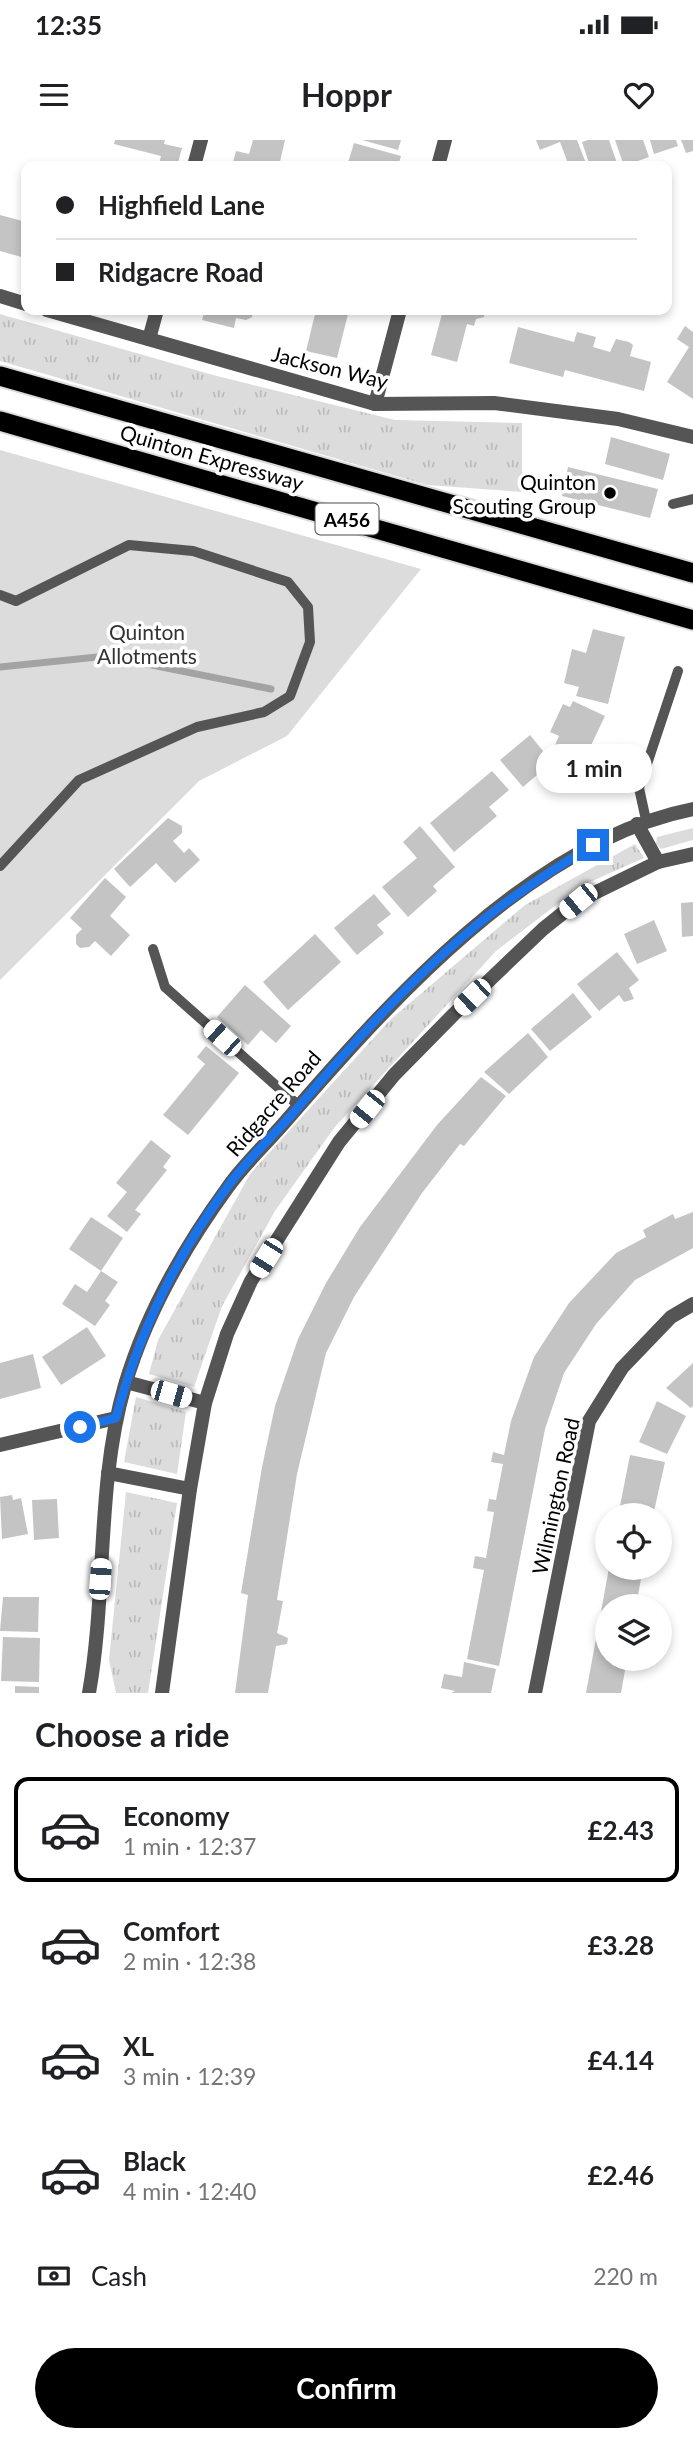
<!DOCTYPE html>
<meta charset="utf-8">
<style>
body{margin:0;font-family:Lato,sans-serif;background:#f6f6f6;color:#202124;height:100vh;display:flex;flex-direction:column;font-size:26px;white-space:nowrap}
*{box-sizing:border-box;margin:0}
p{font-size:23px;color:#757577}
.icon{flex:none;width:38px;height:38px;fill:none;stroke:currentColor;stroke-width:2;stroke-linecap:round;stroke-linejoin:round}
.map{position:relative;height:1553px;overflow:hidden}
.sheet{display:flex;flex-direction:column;background:#fff;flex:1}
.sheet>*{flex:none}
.hud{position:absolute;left:21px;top:21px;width:651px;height:154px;border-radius:14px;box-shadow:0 4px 10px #0003;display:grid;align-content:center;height:154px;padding:0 35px;background:#fff}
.buttons{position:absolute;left:595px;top:1363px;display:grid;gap:14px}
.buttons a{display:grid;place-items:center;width:77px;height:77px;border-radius:50%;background:#fff;box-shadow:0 4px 10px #0003;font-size:35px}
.end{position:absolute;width:32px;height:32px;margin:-16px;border:9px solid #1a73e8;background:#fff;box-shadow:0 0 0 4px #fff}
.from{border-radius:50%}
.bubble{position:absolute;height:49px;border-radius:24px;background:#fff;box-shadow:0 4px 10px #0003;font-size:23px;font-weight:700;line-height:49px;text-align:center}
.car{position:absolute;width:21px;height:42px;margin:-21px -10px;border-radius:9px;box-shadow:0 0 5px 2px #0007;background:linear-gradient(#fff 24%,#345 0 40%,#fff 0 76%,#345 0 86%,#fff 0)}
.hud b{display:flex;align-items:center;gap:24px;height:66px;font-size:26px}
.hud b+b{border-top:2px solid #e0e0e0}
.hud i{width:18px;height:18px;background:#202124}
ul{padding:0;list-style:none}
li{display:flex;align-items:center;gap:21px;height:105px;margin:0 14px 10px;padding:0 21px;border:4px solid transparent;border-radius:14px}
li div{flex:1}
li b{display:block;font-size:26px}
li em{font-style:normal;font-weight:700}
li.selected{border-color:#000}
li>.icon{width:63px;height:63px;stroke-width:1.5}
h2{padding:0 35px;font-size:32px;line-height:84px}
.pay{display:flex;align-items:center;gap:18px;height:77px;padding:0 35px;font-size:26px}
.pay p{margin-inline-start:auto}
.primary-button{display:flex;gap:14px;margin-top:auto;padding:14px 35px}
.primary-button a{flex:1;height:80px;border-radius:42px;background:#000;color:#fff;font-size:28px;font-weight:700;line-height:80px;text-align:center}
.status{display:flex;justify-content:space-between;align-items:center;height:49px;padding:0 35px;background:#fff;direction:ltr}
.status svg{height:19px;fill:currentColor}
header{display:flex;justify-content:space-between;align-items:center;height:91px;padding:0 35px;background:#fff;font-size:32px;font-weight:700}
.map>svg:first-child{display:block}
.grass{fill:url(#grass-tufts)}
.garden{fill:#dcdcdc}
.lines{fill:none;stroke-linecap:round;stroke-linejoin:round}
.stream{stroke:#a3a3a3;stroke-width:7}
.building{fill:#c4c4c4}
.trunk-casing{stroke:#dbdbdb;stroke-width:23}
.service{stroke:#555;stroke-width:10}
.minor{stroke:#555;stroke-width:14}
.tertiary{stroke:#555;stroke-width:14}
.trunk{stroke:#000;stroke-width:19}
.route{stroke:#1a73e8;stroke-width:9}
.poi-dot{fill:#000;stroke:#fff;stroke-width:2.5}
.labels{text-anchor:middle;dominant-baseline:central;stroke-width:7;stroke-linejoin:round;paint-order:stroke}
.shield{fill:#fff;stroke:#4c4c4c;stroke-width:2}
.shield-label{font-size:19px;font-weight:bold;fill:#000}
.street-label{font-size:21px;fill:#000;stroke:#fff}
.poi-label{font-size:21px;fill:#000;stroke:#fff;text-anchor:end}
.park-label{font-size:21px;fill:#333;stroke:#fff}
</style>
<div class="status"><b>12:35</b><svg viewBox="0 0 49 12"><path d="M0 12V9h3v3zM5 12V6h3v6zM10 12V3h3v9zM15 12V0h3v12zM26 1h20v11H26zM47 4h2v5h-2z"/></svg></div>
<header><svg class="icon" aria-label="menu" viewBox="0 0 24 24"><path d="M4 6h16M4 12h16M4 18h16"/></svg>Hoppr<svg class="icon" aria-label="heart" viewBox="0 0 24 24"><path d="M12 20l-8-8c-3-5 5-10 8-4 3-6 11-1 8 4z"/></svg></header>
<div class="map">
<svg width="693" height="1553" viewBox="0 0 693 1553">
<defs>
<pattern id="grass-tufts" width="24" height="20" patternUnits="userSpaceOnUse" patternTransform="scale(1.75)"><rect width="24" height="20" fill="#dcdcdc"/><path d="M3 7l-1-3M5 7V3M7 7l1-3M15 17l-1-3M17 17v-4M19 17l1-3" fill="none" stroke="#bbb"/></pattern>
</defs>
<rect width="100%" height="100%" fill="#fff"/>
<g class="grass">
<polygon points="0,174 213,235 395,280 522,283 522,352 427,345 0,221"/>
<polygon points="693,688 693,700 661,709 656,704 657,697"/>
<polygon points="635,704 644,718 581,746 496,811 334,988 275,1071 222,1166 194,1247 149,1234 158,1200 250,1034 390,880 525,765"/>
<polygon points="136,1257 186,1272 177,1334 124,1322"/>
<polygon points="126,1352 177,1363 148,1553 116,1553 109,1520"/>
</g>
<polygon class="garden" points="0,310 421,429 287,596 199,641 0,840"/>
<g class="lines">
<polyline class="stream" points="0,527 107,516 271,549"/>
</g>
<g class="building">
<polygon points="115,0 165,0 164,4 182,8 177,26 159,24 161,16 114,4"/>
<polygon points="253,0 285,0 279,26 232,26 236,11 249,14"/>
<polygon points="362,0 401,0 398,10"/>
<polygon points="536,0 577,0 587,26 569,26 560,2 540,10"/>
<polygon points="588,0 609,0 618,26 590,26 582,2"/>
<polygon points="615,0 643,0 649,17 624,26"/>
<polygon points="650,0 676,0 678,6 654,14"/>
<polygon points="681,0 693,0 693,11 686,13"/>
<polygon points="354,3 401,16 398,26 347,26"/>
<polygon points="0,75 26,82 25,118 0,111"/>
<polygon points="205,170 253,170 252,177 246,180 236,178 234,188 202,180"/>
<polygon points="316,170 349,170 337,218 306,211"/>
<polygon points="443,170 485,171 484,177 476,179 474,186 467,184 457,222 431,215"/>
<polygon points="685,186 693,192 693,259 667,242 689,207 677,199"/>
<polygon points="518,187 574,202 577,192 596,197 593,207 610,212 616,199 629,202 633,205 630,216 651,222 644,251 565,230 563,237 509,223"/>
<polygon points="611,297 670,314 663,340 605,324"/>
<polygon points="568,327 658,349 650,378 562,356"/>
<polygon points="593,489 625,497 608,564 576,556 579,547 564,543 572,509 586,513"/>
<polygon points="573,561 605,576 584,620 554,607 559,596 550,592 563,564 570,567"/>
<polygon points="530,595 552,622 523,647 500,620"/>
<polygon points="492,631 509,650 489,667 497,676 454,712 430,683"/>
<polygon points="168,678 182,686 182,693 173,701 184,713 189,708 200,720 175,743 156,723 130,747 114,729"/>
<polygon points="420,686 455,727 433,746 437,751 408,777 382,747 417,718 403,702"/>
<polygon points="105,738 126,757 110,776 130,795 111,816 95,801 89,807 80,808 76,804 76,795 82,789 70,778"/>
<polygon points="374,754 391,774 377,785 384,793 357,815 334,788"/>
<polygon points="693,762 693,796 682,797 681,763"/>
<polygon points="654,780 667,811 637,824 624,794"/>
<polygon points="315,794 341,822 288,870 263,842"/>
<polygon points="617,812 639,840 629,848 634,859 624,862 619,855 599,871 577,844"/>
<polygon points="245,845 291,886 276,903 261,890 248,905 217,877"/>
<polygon points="573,853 592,877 550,911 531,889"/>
<polygon points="528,893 548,917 509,954 484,932"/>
<polygon points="206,906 239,933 188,995 163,975 205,924 197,917"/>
<polygon points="481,937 506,956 464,1006 460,1004 422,1053 354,1157 326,1213 297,1334 277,1460 283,1461 277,1493 288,1498 287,1504 276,1506 268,1553 235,1553 248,1455 241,1453 262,1327 275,1266 298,1199 326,1143 360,1087 437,985"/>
<polygon points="151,1000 171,1016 163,1027 167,1030 135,1070 141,1074 127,1092 107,1076 127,1052 116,1043"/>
<polygon points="693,1072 693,1108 635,1140 596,1184 564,1233 545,1289 499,1526 467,1519 484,1430 473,1428 475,1416 486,1418 494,1372 487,1371 489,1359 496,1360 503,1324 491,1322 493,1312 504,1315 511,1281 534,1217 569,1163 616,1113 646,1097 643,1090 673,1074 675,1079"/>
<polygon points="91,1077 123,1098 101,1131 69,1109"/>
<polygon points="101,1131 118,1142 105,1161 110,1165 95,1186 62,1164 75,1144 87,1152"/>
<polygon points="87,1187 106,1216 61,1245 42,1217"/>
<polygon points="33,1214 41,1248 0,1259 0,1223"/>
<polygon points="693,1223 693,1266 691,1268 666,1248"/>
<polygon points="657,1261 686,1276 667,1314 639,1302"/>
<polygon points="630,1315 665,1322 653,1376 618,1376"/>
<polygon points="12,1355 13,1360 21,1358 28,1394 2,1399 0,1357"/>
<polygon points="57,1359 59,1398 34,1400 32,1360"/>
<polygon points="609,1428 643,1428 636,1466 607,1466 607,1519 627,1519 621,1553 586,1553"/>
<polygon points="3,1457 39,1457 38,1492 0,1491"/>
<polygon points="3,1497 40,1498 39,1542 1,1541"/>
<polygon points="464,1522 496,1529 491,1553 451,1553 455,1551 441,1548 444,1534 462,1537"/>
<polygon points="15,1546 39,1547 39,1553 15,1553"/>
</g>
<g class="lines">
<defs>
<g id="trunk">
<polyline points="0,236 693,433"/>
<polyline points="0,281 693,480"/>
</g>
</defs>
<use href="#trunk" class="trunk-casing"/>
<g class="service">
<polyline points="673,364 693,359"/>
<polyline points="0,455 16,461 129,405 193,411 288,442 308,467 310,502 290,556 264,572 197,587 79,640 0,726"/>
<polyline points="646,680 639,648 678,531"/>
<polyline points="153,809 165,847 299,966"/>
</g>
<g class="minor">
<polyline points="194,26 201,0"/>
<polyline points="438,26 445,0"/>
<polyline points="0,156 26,164"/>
<polyline points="47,170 375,264 494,263 618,279 693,297"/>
<polyline points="149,199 157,170"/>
<polyline points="375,264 400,170"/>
<polyline points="535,1553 589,1281 622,1228 671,1177 693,1164"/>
</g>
<g class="tertiary">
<polyline points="637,684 658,722"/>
<polyline points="126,1242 205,1263"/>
<polyline points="0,1305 116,1278"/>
<polyline points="108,1333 190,1349"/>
<path d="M89 1553C107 1451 96 1345 125 1245 146 1174 185 1106 228 1047 244 1024 266 1004 285 982 388 863 533 700 693 669"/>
<polyline points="162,1553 190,1349 205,1263 227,1194 251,1141 339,1002 394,935 454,874 543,789 578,761 658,722 693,714"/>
</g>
<use href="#trunk" class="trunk"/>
</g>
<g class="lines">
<path class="route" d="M80 1287 116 1278C138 1195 177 1115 228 1046 248 1019 273 996 295 971 357 898 424 824 501 766 531 744 562 724 593 705"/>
</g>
<circle class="poi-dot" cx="610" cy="353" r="7"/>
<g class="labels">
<rect class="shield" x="315.5" y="363.5" width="63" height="31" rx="5"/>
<g class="shield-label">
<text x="347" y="379">A456</text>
</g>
<g class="street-label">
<text transform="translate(330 227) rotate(14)">Jackson Way</text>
<text transform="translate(212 317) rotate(16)">Quinton Expressway</text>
<text transform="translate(273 963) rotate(-49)">Ridgacre Road</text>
<text transform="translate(555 1356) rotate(-78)">Wilmington Road</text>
</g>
<g class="poi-label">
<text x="596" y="341">Quinton<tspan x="596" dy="24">Scouting Group</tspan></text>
</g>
<g class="park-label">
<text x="147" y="491">Quinton<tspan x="147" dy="24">Allotments</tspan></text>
</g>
</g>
</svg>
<div class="buttons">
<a><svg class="icon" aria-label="locate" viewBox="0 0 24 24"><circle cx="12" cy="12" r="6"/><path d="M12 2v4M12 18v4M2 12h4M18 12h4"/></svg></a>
<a><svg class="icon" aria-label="layers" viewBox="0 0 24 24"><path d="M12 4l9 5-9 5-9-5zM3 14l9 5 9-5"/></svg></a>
</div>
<i class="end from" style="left:80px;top:1287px"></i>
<i class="end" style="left:593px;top:705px"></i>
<div class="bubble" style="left:536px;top:604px;width:116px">1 min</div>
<i class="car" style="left:578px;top:761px;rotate:231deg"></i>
<i class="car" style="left:472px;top:857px;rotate:226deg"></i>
<i class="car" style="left:222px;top:898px;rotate:312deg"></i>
<i class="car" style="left:367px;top:969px;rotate:219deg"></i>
<i class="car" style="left:266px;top:1118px;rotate:212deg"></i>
<i class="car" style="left:171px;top:1254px;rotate:106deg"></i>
<i class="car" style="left:100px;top:1439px;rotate:4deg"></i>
<div class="hud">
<b><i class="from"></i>Highfield Lane</b>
<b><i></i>Ridgacre Road</b>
</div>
</div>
<section class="sheet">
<h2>Choose a ride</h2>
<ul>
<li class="selected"><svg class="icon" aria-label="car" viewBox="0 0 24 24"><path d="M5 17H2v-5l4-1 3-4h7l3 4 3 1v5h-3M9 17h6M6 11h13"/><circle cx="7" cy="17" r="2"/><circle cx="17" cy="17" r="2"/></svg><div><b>Economy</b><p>1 min · 12:37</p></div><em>£2.43</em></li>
<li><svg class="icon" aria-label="car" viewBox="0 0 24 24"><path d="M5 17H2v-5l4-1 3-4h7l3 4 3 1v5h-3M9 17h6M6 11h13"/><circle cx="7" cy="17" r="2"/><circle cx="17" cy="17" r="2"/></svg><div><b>Comfort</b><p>2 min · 12:38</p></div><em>£3.28</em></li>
<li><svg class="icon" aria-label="car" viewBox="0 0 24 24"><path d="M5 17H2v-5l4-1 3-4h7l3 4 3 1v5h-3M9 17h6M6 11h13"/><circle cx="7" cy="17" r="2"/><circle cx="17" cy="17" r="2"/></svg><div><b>XL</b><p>3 min · 12:39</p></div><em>£4.14</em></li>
<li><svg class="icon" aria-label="car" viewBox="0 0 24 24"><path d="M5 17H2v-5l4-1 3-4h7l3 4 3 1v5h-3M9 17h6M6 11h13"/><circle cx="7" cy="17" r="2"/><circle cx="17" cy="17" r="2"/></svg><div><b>Black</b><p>4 min · 12:40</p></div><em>£2.46</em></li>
</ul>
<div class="pay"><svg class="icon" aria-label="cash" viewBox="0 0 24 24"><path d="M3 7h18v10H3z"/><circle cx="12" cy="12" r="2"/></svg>Cash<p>220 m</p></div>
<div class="primary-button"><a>Confirm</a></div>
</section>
